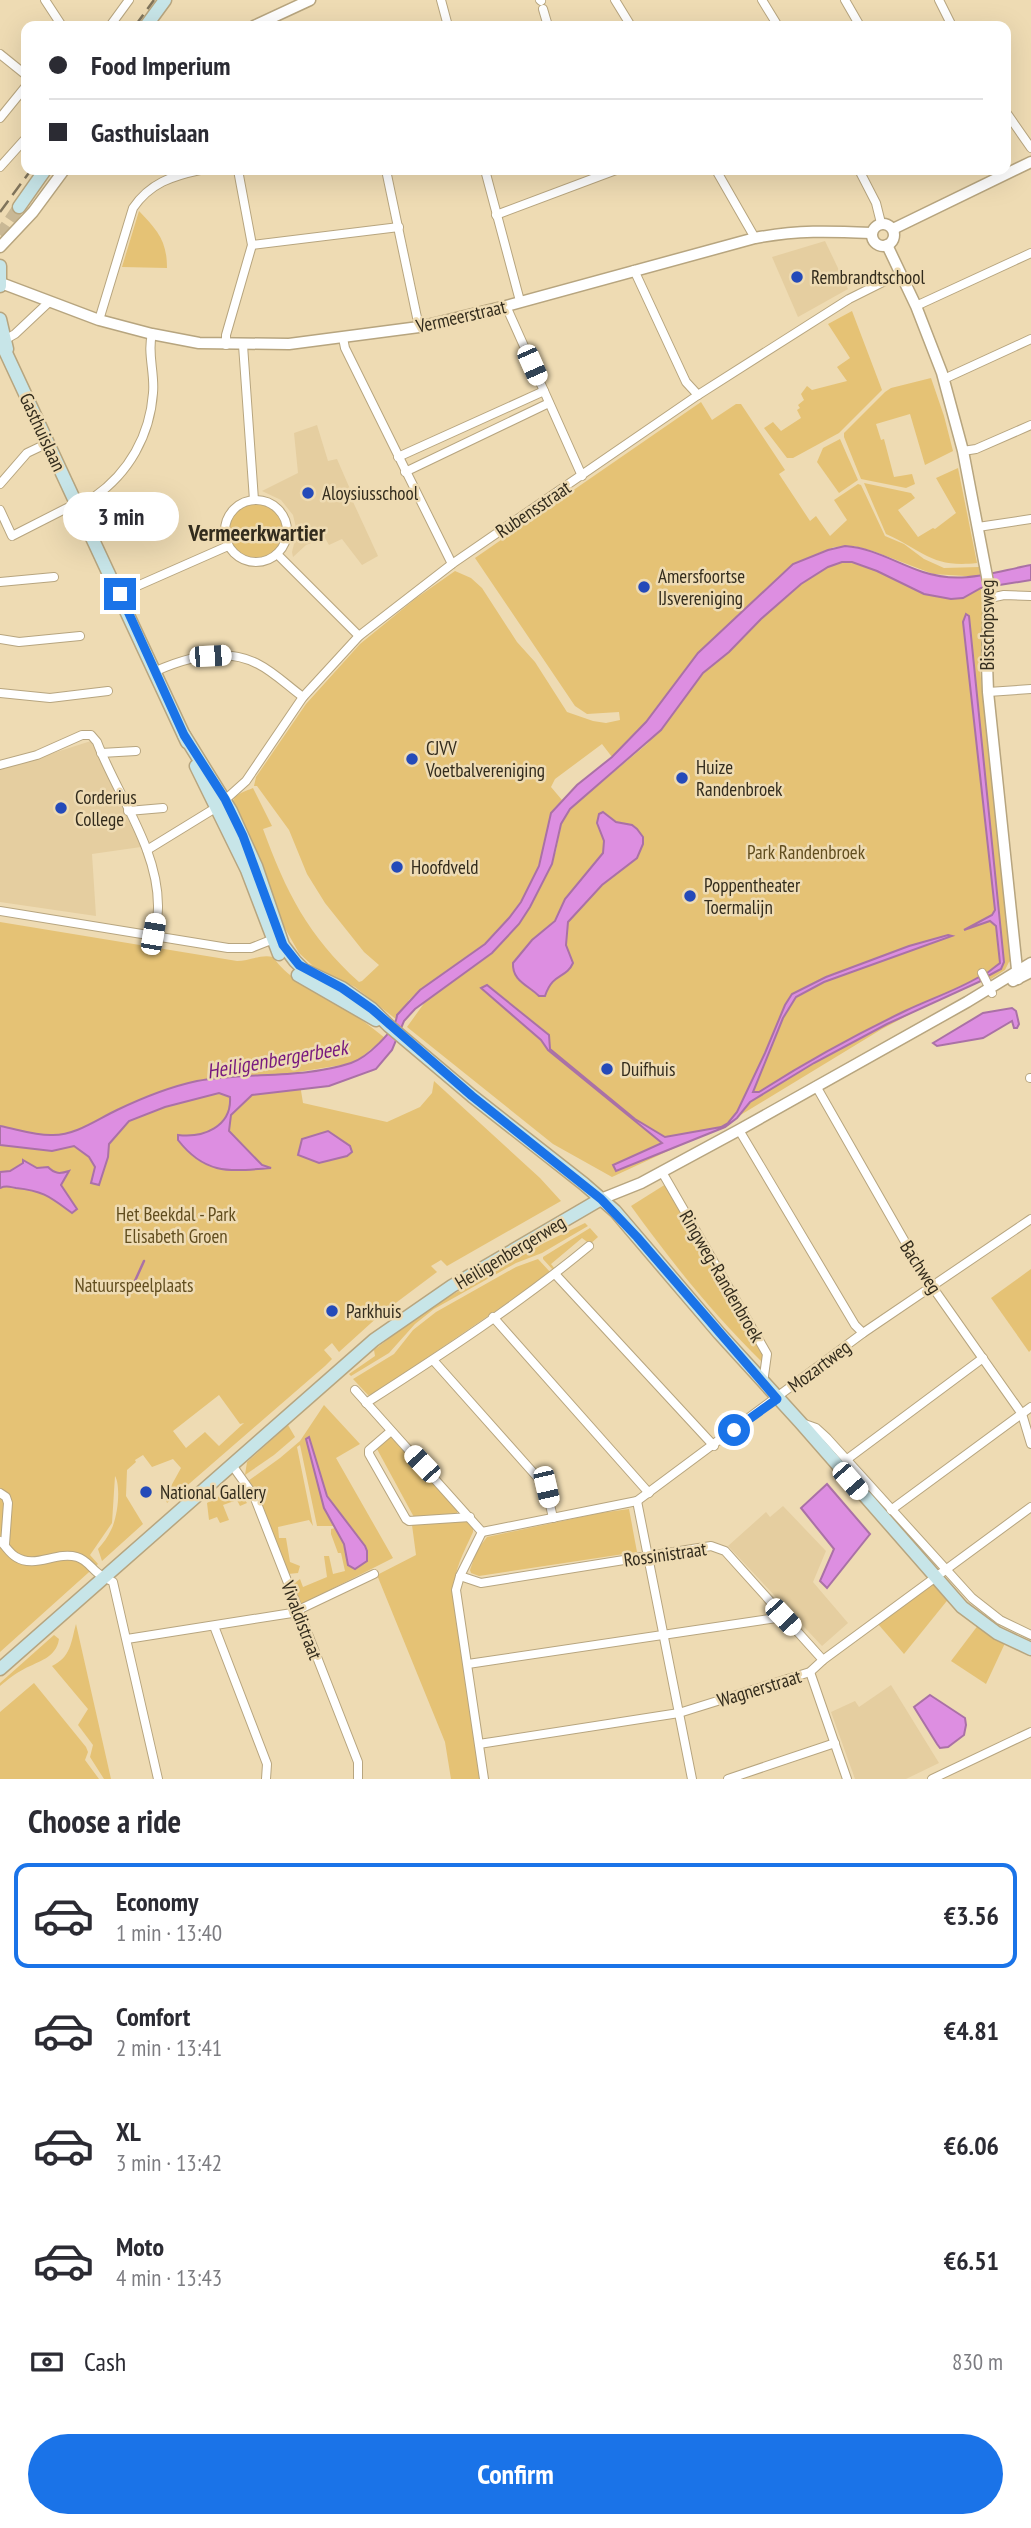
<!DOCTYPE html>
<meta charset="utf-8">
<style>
body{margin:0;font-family:"PT Sans Narrow",sans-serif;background:#f2f2f3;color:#2b2b33;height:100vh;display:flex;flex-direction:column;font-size:26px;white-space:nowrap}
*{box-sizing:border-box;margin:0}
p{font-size:23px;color:#7c7c81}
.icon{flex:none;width:38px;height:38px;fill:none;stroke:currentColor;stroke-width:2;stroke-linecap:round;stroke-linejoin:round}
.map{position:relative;height:1779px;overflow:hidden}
.side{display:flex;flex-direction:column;background:#fff;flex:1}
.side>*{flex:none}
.hud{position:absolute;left:21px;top:21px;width:990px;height:154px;border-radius:14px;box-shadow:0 7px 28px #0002;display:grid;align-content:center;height:154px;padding:0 28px;background:#fff}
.end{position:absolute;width:32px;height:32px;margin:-16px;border:9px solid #1a73e8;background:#fff;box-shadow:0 0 0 4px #fff}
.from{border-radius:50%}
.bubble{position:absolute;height:49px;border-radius:24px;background:#fff;box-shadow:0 7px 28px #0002;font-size:23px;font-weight:700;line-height:49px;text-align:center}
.car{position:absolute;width:21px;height:42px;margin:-21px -10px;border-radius:9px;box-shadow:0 0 5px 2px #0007;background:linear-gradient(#fff 24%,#345 0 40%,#fff 0 76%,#345 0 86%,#fff 0)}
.hud b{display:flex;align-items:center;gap:24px;height:66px;font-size:26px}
.hud b+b{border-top:2px solid #e1e1e2}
.hud i{width:18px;height:18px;background:#2b2b33}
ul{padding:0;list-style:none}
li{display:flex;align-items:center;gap:21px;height:105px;margin:0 14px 10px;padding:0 14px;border:4px solid transparent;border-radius:14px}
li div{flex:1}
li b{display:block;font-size:26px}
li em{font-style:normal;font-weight:700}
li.current{border-color:#1a73e8}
li>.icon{width:63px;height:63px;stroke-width:1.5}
h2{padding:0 28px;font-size:32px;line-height:84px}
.pay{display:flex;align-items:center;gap:18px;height:77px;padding:0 28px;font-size:26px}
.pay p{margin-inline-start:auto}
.primary-button{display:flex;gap:14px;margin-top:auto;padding:14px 28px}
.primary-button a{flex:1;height:80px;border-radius:42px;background:#1a73e8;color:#fff;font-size:28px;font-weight:700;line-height:80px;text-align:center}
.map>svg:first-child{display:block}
.built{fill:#e5cea0}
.green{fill:#e5c275;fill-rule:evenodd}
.water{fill:#dd8ee1;stroke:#aa71a6;stroke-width:2}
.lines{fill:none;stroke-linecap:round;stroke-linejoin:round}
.stream{stroke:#aa71a6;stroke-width:2.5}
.secondary-tunnel{stroke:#c9b895;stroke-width:12;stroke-dasharray:12 6;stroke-linecap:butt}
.minor-casing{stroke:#b7a57f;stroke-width:10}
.tertiary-casing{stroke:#b7a57f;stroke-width:13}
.secondary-casing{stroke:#b7a57f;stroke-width:15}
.minor{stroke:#fff;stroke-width:8}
.tertiary{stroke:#fff;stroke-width:10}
.secondary{stroke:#c7e5e8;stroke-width:12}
.rail{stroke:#80745b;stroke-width:2.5;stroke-dasharray:14 7;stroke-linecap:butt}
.route{stroke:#1a73e8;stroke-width:9}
.poi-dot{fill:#244ab9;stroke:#eedbb3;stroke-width:2.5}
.labels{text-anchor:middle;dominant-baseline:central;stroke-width:5;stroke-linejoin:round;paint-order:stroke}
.poi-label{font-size:19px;fill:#332c1d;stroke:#eedbb3;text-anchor:start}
.street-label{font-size:19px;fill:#332c1d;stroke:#eedbb3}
.park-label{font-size:19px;fill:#614d1e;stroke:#eedbb3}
.water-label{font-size:21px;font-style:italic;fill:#77187e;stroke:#eedbb3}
.quarter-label{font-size:23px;font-weight:bold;fill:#332c1d;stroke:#eedbb3}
</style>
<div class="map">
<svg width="1031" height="1779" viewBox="0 0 1031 1779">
<rect width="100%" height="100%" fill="#eedbb3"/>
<g class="built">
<polygon points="825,241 848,289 798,317 772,257"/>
<polygon points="317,425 328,461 337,459 350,489 348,491 378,556 362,565 342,539 329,545 325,538 306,545 293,557 292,552 297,532 293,515 281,500 262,491 298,473 294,433"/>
<polygon points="91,741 141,847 92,854 96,916 0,902 0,770"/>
<polygon points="783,1506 826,1551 813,1582 848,1623 822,1646 728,1546 766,1512 770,1517"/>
<polygon points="891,1685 939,1763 906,1779 855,1779 831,1712 855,1701 859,1707"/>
</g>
<g class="green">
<path d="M139 211C157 230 167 240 167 268L122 267Z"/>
<polygon points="852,311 882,390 839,433 793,458 787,458 764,428 773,422 781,431 801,418 797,410 800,408 798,405 804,400 801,394 807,386 812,390 847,381 837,367 850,358 828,324"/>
<polygon points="931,378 944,416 953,451 925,465 910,414 876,424 881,440 884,439 894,477 912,474 915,484 906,488 861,479 844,437 844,433 885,392 891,388"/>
<path d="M701 402 712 420 736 404H741L785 470 779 474 810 521 816 516 830 536 847 520 834 500 858 484 861 485 885 536 904 544 924 559 944 568 979 567 981 577 933 574 873 551 854 546 834 547 793 564 698 653 646 722 612 757 602 744 555 779 551 787 562 800 551 813 539 866 521 902 509 918 485 944 420 990 409 1000 397 1020 355 987 313 966 299 953 282 923 232 805C233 794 244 792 253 788L272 826 263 829C286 892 308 936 359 982L362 981 379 965 364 952 325 903 307 874 289 830 257 786H254L256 777 306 704 360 644 415 599 455 571 471 578 482 588 517 642 535 662 567 712 593 721 606 723 620 720 619 712 587 714 575 706 475 558Z"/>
<polygon points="840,439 858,480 839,493 817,462 823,448"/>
<path d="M958 468 977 563C931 568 924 551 886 534L864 483 911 493 915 498 898 510 918 537 933 528 935 529 956 513 936 478Z"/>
<circle cx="256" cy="530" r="29"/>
<polygon points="841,559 969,594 981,588 982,607 984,607 980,670 999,842 1015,958 1009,962 1005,970 991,979 988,976 1003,965 882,1029 724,1125 612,1177 553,1144 407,1027 425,1002 492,953 519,924 530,907 556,851 561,824 570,809 647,744 682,699 701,670 823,562"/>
<path d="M0 922 237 961C249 961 261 954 273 957 287 977 305 985 326 997 347 1008 366 1023 385 1038L354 1063 298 1072 303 1103 387 1122 420 1107 432 1093 434 1081 540 1178 561 1201 447 1266 441 1260 431 1266 437 1272 381 1314 339 1352 332 1343 324 1350 332 1359 325 1366 167 1503 165 1497 181 1468 173 1459 152 1467 143 1455 135 1460 136 1462 127 1470 126 1496 143 1524 102 1561 98 1549C103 1543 108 1537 111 1530 118 1517 121 1486 115 1476L112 1523 90 1555 98 1564 0 1652ZM219 1395 240 1424 244 1423 219 1446 205 1432 186 1448 173 1431Z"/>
<path d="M666 1184 766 1358 763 1363C712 1313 673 1264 631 1206Z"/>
<polygon points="585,1223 588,1226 542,1253 516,1263 434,1309 415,1324 389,1353 351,1376 349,1374 375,1356 374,1350 427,1309 544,1243"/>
<polygon points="590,1228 598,1237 590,1244 582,1238 551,1264 555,1269 553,1270 543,1259 543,1257"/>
<polygon points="538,1259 551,1273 374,1394 368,1395 353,1379 394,1354 413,1330 436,1312 516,1267"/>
<polygon points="1031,1269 1031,1350 1029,1352 991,1298"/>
<polygon points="324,1405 360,1444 336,1458 393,1558 302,1604 297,1600 292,1585 300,1579 303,1587 327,1577 324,1556 329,1556 333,1574 345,1571 341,1553 338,1553 331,1534 331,1529 335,1528 344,1544 348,1565 352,1568 367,1561 367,1551 365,1546 327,1495 309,1437 306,1439 324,1508 334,1526 317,1526 300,1445 297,1447 313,1526 309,1520 278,1527 279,1538 286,1538 290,1562 300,1566 298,1573 288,1574 248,1481 280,1458 300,1441"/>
<polygon points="288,1425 295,1437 274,1455 245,1475 247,1462"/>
<polygon points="389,1436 393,1437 457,1508 457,1515 415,1519 377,1449"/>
<polygon points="236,1487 247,1503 240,1506 237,1500 223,1505 229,1520 220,1523 217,1517 209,1520 207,1503"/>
<polygon points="629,1509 637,1552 479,1576 471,1573 470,1570 477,1550 487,1537 600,1513"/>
<path d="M468 1520 473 1528V1532C463 1554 453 1571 454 1595L480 1779H451L445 1742 377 1575 416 1555 412 1525Z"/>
<polygon points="932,1582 950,1597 904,1654 878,1624"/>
<path d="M76 1624 111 1779H104L90 1757 93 1745 78 1725 88 1709 52 1666C71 1657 71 1642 76 1624Z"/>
<polygon points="979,1624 1006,1641 986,1684 951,1661"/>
<path d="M54 1635 59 1639C56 1658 39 1661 24 1669 16 1673 7 1680 0 1686V1683Z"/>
<polygon points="34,1683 86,1747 88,1752 85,1760 99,1779 0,1779 0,1712"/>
</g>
<g class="water">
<path d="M845 546C874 548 896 563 923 572 962 585 993 572 1031 565V580L981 588 963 598 951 599 924 594 877 571 852 562H842L828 567 801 584 761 619 729 652 703 673 661 730 570 809 561 824 552 864 530 907 519 924 492 953 415 1009 404 1021 392 1050 376 1069 329 1086 252 1095 231 1115 229 1131 262 1165 271 1168C231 1171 206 1176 178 1140V1135C203 1138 232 1127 230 1097L219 1093 165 1107 129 1121 109 1144 108 1157 99 1185 91 1183 95 1167 89 1157 74 1146 52 1151 0 1145V1126C17 1129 36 1136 53 1135 76 1135 96 1120 117 1110 142 1098 169 1087 197 1081 247 1072 302 1079 351 1063 366 1058 396 1031 397 1015L420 990 485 944 509 918 521 902 539 866 551 813 577 785 612 757 646 722 698 653 793 564 828 550Z"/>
<polygon points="966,614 969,616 1004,962 1001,969 988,976 987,973 1000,963 996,926 990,921 964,930 992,915 995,910 963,622"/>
<path d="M603 812 616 822 632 825 637 829 643 837V844L637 858 602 885 568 922 566 945 573 963C566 979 553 972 545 996H539C528 985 512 981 513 963L532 940 555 921 565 899 603 853 604 841 597 823 599 814Z"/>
<path d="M948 935 952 936 824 982 796 997 783 1018 753 1092H759C806 1062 855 1035 905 1011 930 999 955 991 979 977L981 981 887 1024 814 1063 750 1102 737 1118 725 1127 616 1171 613 1165 662 1143 548 1050 541 1040 481 988 487 985 549 1035 550 1049 635 1119 665 1137 721 1127 728 1123 737 1112 765 1053 785 1005 792 994 826 977 909 946Z"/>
<polygon points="1012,1008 1016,1011 1019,1024 1017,1028 1014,1028 1012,1021 983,1038 937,1046 933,1043 983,1013"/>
<polygon points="328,1131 350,1146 352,1152 347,1156 319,1163 298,1155 302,1139"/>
<path d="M23 1160 37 1168 48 1167C55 1174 60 1174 69 1171L61 1185 77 1209 72 1213C50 1197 44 1191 16 1188 9 1187 7 1185 0 1188V1172L10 1171 23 1163Z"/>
<polygon points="309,1437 327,1496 365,1546 367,1551 367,1561 355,1569 348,1565 344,1544 324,1508 306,1439"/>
<polygon points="827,1484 870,1534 827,1588 820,1581 834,1549 801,1508"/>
<polygon points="930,1695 965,1718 966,1725 964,1735 948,1747 940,1748 937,1744 914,1707"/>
</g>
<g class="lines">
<polyline class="stream" points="134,1283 144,1261"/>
<polyline class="secondary-tunnel" points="0,235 19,207"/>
<defs>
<g id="minor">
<polyline points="45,0 62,26"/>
<polyline points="441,0 448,26"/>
<polyline points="540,0 541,1"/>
<polyline points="615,0 631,26"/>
<polyline points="762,0 778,26"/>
<polyline points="845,0 860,26"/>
<polyline points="939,0 952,26"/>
<polyline points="543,9 548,26"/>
<polyline points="110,26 129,0"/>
<polyline points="0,54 26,75"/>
<polyline points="1006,112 1031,148"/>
<polyline points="0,118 26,86"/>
<polyline points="0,167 26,138"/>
<polyline points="386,170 419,327"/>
<polyline points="485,170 520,301"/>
<polyline points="716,170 755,238"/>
<polyline points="859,170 876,203 881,223"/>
<polyline points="496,215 616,170"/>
<polyline points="252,245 399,227"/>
<polyline points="634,270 686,382 698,395"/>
<polyline points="506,306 582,476"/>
<polyline points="916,306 1031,253"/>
<path d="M99 320 133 208C150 183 172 176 200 170"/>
<polyline points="343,338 345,348 452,564"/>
<polyline points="1,342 15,334 49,302"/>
<polyline points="226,345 226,335 252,245 238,170"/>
<polyline points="243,345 254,500"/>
<polyline points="944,379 1031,339"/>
<polyline points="963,451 976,449 1031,425"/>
<polyline points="398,457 544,391"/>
<polyline points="405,472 549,403"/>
<polyline points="0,484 27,453 48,443"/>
<circle cx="256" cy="531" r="31"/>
<path d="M0 510 12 536 69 507C79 506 85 502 94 497 129 473 150 435 153 393 155 373 147 353 152 334"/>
<polyline points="978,527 1031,519"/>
<polyline points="277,554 359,636"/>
<polyline points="0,582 54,577"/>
<polyline points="119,594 228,546"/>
<polyline points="990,598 1004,595 1031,596"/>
<polyline points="0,639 19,642 80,636"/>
<path d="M156 671C187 657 226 647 258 664 274 672 289 687 303 697"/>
<polyline points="988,692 1031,689"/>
<polyline points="0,693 50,698 108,691"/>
<polyline points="101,753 136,751"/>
<path d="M0 765 37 755 82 735H91L97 742C117 795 159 849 158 908 158 917 155 926 153 935"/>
<polyline points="128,811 163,808"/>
<polyline points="147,850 217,807 246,781 303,697 359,636 452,564 698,395 849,299 901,273"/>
<polyline points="0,911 228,948 251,948 276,938"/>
<polyline points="982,973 992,993"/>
<polyline points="1030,1078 1031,1078"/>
<polyline points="816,1086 924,1275 1022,1414 1031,1444"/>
<polyline points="739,1130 855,1325 863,1333"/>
<polyline points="662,1172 767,1354 763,1383"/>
<polyline points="555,1274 714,1446"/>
<polyline points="493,1317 649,1493"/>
<polyline points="433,1360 546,1487 553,1518"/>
<polyline points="355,1390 482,1532 460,1576 456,1590 484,1779"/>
<path d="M366 1403C442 1354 519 1304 589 1246"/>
<polyline points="802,1423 816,1428 827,1438 972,1598 1000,1620 1031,1635"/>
<polyline points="391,1431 369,1450 369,1454 406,1519 409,1521 470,1517"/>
<polyline points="846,1460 983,1358"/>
<polyline points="232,1465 254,1496 358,1762 358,1779"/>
<polyline points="0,1493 6,1497 8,1503 5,1544"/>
<polyline points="637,1501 692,1779"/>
<polyline points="891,1510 1031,1407"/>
<polyline points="482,1532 637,1501 863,1333 1031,1219"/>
<path d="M0 1541C6 1546 9 1553 16 1557 35 1569 56 1551 77 1557 87 1560 91 1568 99 1574 103 1578 109 1579 113 1582L158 1779"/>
<polyline points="460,1576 481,1583 711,1546 725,1551 823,1660"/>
<polyline points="214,1626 267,1764 266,1779"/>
<polyline points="127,1639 292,1613 374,1574"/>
<polyline points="468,1664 783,1617"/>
<polyline points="810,1672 847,1779"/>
<polyline points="479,1744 679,1713 810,1672 823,1660 1031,1507"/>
<polyline points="728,1779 835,1743"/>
<polyline points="932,1779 1031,1732"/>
</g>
<g id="tertiary">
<polyline points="254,26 310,0"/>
<circle cx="883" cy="235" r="11"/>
<polyline points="893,229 1031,162"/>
<polyline points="887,245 916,306 942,373 963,451 989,587 987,664 988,692 1018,979"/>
<polyline points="0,247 33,212 64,170"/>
<path d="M1 283 99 320 152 334 199 343 289 344 419 327 506 306 755 238C798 230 828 231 871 233"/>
<polyline points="1013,981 1031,972"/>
<polyline points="601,1199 641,1183 739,1130 967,1002 1031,963"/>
</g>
<g id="secondary">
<polyline points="146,26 165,0"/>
<polyline points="19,207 45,170"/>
<polyline points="0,266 0,286"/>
<polyline points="0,319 7,349"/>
<polyline points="0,340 187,742"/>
<polyline points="184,735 231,811 256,866 283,945 295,961 304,970 342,988 372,1009 389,1026 472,1096 584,1184 615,1211 719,1333 800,1422 962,1607 997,1633 1031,1649"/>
<polyline points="196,766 247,870 279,954"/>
<polyline points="298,975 376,1020"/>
<polyline points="0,1669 374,1340 452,1286 601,1199"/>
</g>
</defs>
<use href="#minor" class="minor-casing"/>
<use href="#tertiary" class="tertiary-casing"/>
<use href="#secondary" class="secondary-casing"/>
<use href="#minor" class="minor"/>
<use href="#tertiary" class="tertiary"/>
<use href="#secondary" class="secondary"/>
<g class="rail">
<polyline points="135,26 154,0"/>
<polyline points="0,212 31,170"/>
</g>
</g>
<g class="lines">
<polyline class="route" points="120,594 184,735 225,799 243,836 283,945 299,965 342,988 372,1009 472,1096 601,1199 637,1237 777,1399 734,1430"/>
</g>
<g class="poi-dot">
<circle cx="797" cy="277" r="7"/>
<circle cx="308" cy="493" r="7"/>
<circle cx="644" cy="587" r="7"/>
<circle cx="412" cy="759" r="7"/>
<circle cx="682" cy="778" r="7"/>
<circle cx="61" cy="808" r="7"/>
<circle cx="397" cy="867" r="7"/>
<circle cx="690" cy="896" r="7"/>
<circle cx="607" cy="1069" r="7"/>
<circle cx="332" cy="1311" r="7"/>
<circle cx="146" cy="1492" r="7"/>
</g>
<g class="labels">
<g class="poi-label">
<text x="811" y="277">Rembrandtschool</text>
<text x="322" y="493">Aloysiusschool</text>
<text x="658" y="576">Amersfoortse<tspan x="658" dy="22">IJsvereniging</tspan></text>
<text x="426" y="748">CJVV<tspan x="426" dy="22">Voetbalvereniging</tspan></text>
<text x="696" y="767">Huize<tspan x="696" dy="22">Randenbroek</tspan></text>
<text x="75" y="797">Corderius<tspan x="75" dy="22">College</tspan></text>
<text x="411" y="867">Hoofdveld</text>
<text x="704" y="885">Poppentheater<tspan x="704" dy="22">Toermalijn</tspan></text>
<text x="621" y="1069">Duifhuis</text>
<text x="346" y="1311">Parkhuis</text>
<text x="160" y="1492">National Gallery</text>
</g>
<g class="street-label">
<text transform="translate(461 316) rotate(-13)">Vermeerstraat</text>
<text transform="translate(43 432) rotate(65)">Gasthuislaan</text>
<text transform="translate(533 509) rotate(-34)">Rubensstraat</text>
<text transform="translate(987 625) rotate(-90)">Bisschopsweg</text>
<text transform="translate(510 1252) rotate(-31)">Heiligenbergerweg</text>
<text transform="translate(921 1267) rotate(57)">Bachweg</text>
<text transform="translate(722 1276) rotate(60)">Ringweg-Randenbroek</text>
<text transform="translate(819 1366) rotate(-37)">Mozartweg</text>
<text transform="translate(665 1554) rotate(-8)">Rossinistraat</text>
<text transform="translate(302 1620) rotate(69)">Vivaldistraat</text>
<text transform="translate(759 1688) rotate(-17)">Wagnerstraat</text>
</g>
<g class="park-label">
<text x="806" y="852">Park Randenbroek</text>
<text x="176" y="1214">Het Beekdal - Park<tspan x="176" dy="22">Elisabeth Groen</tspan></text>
<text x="134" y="1285">Natuurspeelplaats</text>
</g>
<g class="water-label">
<text transform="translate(277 1059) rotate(-10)">Heiligenbergerbeek</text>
</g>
<g class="quarter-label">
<text x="257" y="532">Vermeerkwartier</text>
</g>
</g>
</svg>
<i class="end from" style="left:734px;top:1430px"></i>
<i class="end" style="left:120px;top:594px"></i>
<div class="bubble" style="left:63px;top:492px;width:116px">3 min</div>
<i class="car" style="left:532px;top:365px;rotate:156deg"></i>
<i class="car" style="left:210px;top:656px;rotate:87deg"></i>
<i class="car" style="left:153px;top:934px;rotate:10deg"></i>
<i class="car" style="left:422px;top:1464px;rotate:317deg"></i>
<i class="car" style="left:850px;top:1481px;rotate:139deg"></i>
<i class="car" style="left:546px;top:1487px;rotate:167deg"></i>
<i class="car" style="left:783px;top:1617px;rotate:137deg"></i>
<div class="hud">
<b><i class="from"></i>Food Imperium</b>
<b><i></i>Gasthuislaan</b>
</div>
</div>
<section class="side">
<h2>Choose a ride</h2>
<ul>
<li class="current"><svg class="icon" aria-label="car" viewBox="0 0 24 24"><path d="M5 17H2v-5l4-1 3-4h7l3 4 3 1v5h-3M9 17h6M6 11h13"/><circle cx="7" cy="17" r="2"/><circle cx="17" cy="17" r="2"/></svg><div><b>Economy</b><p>1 min · 13:40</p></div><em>€3.56</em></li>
<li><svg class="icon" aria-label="car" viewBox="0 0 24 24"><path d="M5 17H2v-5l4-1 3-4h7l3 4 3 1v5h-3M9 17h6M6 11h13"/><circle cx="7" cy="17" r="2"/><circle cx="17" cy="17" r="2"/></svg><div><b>Comfort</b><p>2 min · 13:41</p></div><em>€4.81</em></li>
<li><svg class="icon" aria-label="car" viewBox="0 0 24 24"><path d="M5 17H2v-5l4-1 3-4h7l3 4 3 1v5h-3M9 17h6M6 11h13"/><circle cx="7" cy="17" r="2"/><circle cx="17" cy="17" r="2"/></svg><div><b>XL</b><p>3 min · 13:42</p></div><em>€6.06</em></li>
<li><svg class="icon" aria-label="car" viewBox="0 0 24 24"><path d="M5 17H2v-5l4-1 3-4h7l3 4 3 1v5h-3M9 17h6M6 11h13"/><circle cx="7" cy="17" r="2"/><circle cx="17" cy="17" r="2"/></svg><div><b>Moto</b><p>4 min · 13:43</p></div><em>€6.51</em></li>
</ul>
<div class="pay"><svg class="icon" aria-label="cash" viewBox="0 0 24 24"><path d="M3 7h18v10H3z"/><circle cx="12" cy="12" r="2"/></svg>Cash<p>830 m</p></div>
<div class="primary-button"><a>Confirm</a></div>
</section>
